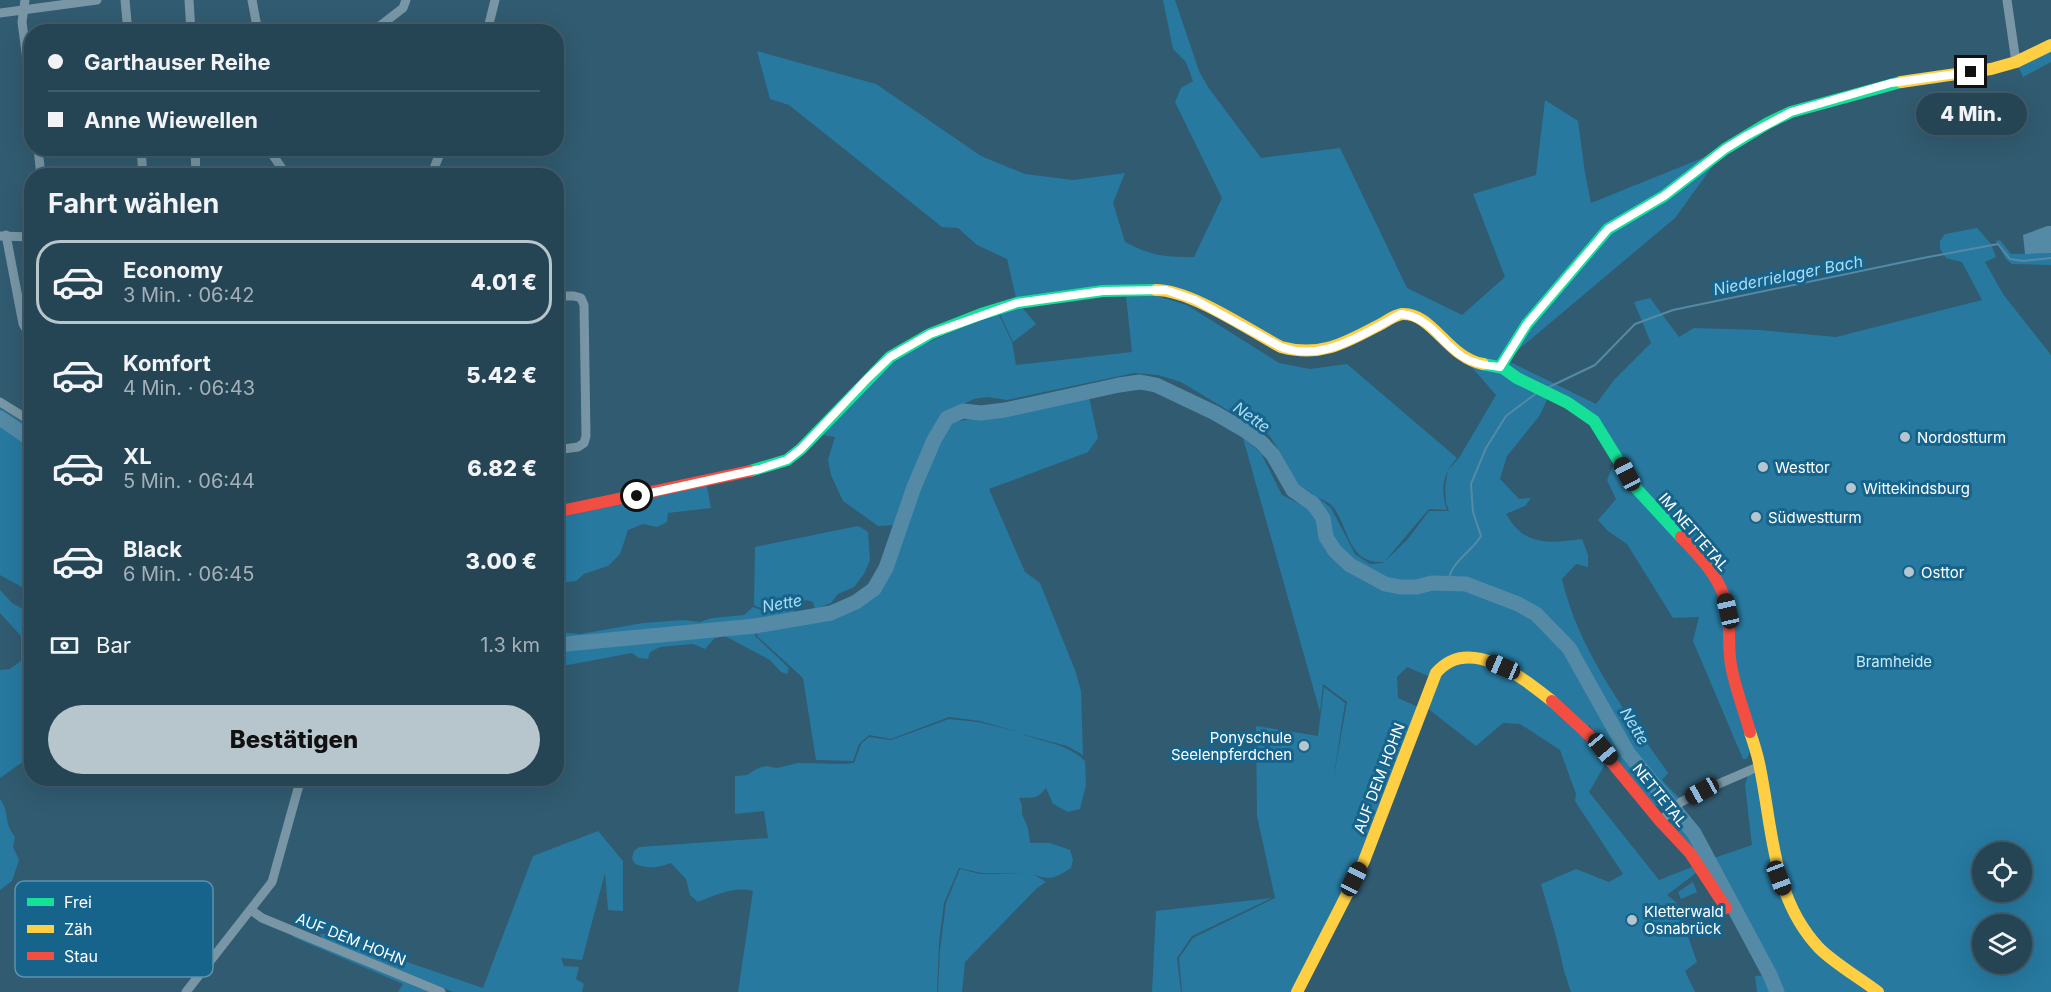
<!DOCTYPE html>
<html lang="de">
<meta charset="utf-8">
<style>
body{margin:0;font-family:Inter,sans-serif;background:#314e5e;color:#f1f3f6;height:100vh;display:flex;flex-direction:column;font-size:22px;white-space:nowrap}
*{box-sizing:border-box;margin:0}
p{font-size:20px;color:#a3b0b8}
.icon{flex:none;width:33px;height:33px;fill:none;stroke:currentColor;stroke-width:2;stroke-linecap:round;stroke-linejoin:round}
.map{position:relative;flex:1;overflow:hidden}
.drawer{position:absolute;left:24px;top:168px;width:540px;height:618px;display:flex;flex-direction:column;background:#254454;border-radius:24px;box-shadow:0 6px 24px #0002,0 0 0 2px #425c6b}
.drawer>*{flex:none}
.top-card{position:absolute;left:24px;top:24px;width:540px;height:132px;border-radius:24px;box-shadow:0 6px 24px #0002,0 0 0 2px #425c6b;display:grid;align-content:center;height:132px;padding:0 24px;background:#254454}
.buttons{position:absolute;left:1972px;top:842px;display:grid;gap:12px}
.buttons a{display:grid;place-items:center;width:60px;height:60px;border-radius:50%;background:#254454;box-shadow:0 6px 24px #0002,0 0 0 2px #425c6b;font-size:30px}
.end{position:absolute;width:27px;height:27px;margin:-14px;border:8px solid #fff;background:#111;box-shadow:0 0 0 3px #111}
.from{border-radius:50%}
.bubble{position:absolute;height:42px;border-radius:21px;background:#254454;box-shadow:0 6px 24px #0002,0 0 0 2px #425c6b;font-size:20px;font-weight:800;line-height:42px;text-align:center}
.car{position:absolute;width:18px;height:36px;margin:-18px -9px;border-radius:8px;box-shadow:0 0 4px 2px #0007;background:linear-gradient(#222 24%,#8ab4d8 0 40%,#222 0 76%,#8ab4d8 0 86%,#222 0)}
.top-card b{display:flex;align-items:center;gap:21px;height:57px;font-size:22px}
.top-card b+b{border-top:2px solid #425c6b}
.top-card i{width:15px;height:15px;background:#f1f3f6}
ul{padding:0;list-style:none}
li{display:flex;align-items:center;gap:18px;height:84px;margin:0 12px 9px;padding:0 12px;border:3px solid transparent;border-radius:24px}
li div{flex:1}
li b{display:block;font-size:22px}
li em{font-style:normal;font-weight:800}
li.selected{border-color:#b7c6cd}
li>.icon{width:54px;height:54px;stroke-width:1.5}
h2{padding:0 24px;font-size:27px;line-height:72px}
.pay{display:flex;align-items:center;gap:15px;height:66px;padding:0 24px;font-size:22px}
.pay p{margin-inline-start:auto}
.primary-button{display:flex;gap:12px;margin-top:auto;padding:12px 24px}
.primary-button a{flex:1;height:69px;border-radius:36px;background:#b7c6cd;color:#111;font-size:24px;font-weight:800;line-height:69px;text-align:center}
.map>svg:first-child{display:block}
.green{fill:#2779a0;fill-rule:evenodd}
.water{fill:#548aa5}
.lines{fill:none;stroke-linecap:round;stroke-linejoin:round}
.stream{stroke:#548aa5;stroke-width:2}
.river{stroke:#548aa5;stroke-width:15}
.street{stroke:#7896a5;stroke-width:9}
.fast{stroke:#16e098;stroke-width:12}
.slow{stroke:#ffcf43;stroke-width:12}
.jam{stroke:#f24e42;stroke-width:12}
.route{stroke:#fff;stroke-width:8}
.poi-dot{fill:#b7c6cd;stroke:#16638b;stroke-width:2}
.labels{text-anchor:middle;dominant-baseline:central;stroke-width:6;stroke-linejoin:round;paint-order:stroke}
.poi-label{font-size:15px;fill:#fff;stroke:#16638b;text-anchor:start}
.street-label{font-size:15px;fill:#fff;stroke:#16638b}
.park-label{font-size:15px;fill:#c5eafb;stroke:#16638b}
.water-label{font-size:16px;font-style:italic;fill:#aadef6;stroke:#16638b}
.key{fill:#16638b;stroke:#5c92ae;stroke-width:1.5}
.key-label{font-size:16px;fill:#fff}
</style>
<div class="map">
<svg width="2051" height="992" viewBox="0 0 2051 992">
<rect width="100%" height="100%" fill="#315b70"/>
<g class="green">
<path d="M1163 0H1175L1199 71 1208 87 1261 158 1340 148 1407 288 1462 315 1505 277 1473 194 1536 175 1545 100 1578 121 1585 173 1591 203 1725 149 1675 218 1506 360 1596 404 1614 380 1651 343 1634 302 1650 298 1679 337 1694 328 1759 330 1836 337 1982 300 1962 262 1946 258 1940 249V241L1945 234 1977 228 1991 244 1996 257 1985 262 2003 294 2051 355V992H1757L1755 976 1770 975 1775 987 1773 974 1711 859 1752 845 1745 785 1748 775 1755 774 1750 745 1749 755 1746 759H1743L1693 641 1699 617 1673 618 1627 544 1608 531 1598 520 1616 499 1607 480 1617 456 1594 421 1550 393 1540 415 1507 456 1500 479 1519 499 1531 498 1525 506 1506 514C1525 547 1549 543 1582 539L1588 555V567L1576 564 1562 579C1579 652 1626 712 1668 773L1662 780 1680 799 1668 810 1654 805 1589 725 1580 732 1607 761 1589 792 1659 880 1697 865 1700 870 1667 895 1676 902 1697 962 1685 971 1695 992H1571L1564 971 1557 940 1541 884 1576 869 1609 882 1623 874 1575 801 1576 794 1560 750 1520 724 1503 723 1476 746 1427 708 1438 680 1407 667 1397 677 1398 698 1418 707 1360 856 1292 992H1182L1179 958 1193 938 1275 898 1257 816 1256 726 1318 736 1324 687 1345 703 1333 781 1347 702 1323 684 1320 712 1243 438 1261 453 1282 495 1300 504 1313 494 1297 484 1283 457 1269 435 1181 382 1158 375 1134 373 1007 400 988 397 974 399 943 414 910 487 898 525 878 526 843 501 831 475 828 460 835 437 823 435 893 361 919 346 998 313 1012 342 1016 365 1132 352 1126 297 1157 296 1187 305 1279 363 1310 369 1347 364 1457 458C1443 473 1440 489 1447 510L1429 509 1384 562C1348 564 1350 531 1334 508 1331 504 1324 500 1319 498L1331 508 1355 554 1370 564 1383 563 1407 540 1429 511H1449L1446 503 1445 487 1448 470 1459 458 1496 395 1463 357 1411 315 1306 353 1166 290 1018 303 1036 324 1013 342 997 308 1017 302 1007 259 977 245 958 228 942 227 789 105 770 99 757 51 876 84 981 156 1025 174 1073 180 1125 173 1113 203 1125 242C1152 256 1164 257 1194 257L1222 198 1175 102 1181 88 1193 81 1186 62 1173 49ZM1983 852H2022V891H1983ZM1983 924H2022V963H1983Z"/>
<polygon points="2051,45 2051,62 2023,77 2016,62"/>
<polygon points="2000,240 2011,254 2051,253 2051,265 2012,264 2006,259 1996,241"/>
<path d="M1089 397 1098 438 1088 452 989 489 1025 572 1040 583 1075 670 1081 691 1083 755 1067 746 1022 734C1043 742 1068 744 1085 761L1086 785 1080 809 1068 812 1053 804 1046 788C1037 800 1032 797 1019 798L1022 806V814L1028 828 1030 843H1050L1070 850 1073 859 1071 868C1055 878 1051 881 1033 874L1046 882 1037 888 965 962 962 992H938L940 949 946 903 960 869 980 874 1027 873H981L959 868 944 903 939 943 937 992H738L753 891C735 886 715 895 698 902L690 895 686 879 671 863C657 868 649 869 635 864L632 858 634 851 639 847 768 838 764 811 735 814V776L747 775 756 769 766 766 777 768 798 763 845 764 854 763 861 744 869 737 891 740 949 719 978 722 1015 731 980 721 949 717 891 739 869 735 859 744 853 761 816 760 803 678 757 636 758 631C794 625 840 622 869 597 874 592 879 585 884 579L943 429 949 423Z"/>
<polygon points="0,408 31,428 31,592 0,575"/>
<polygon points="707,486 711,508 668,513 667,522 657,527 643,524 628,530 620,554 608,566 584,574 576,581 557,583 557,518"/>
<path d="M858 526 868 532 870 560 864 574 854 587 838 594 831 603 815 609 813 602C805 599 801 600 795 607L794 614H784L779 620 757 631 755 636 789 668 787 674 781 672 770 660 725 636 715 638 705 649 693 644 660 647 650 652 648 659 639 658 632 653 557 667V632L580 634 643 623 684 620 700 622 712 618 744 615 753 607 769 613 784 611 770 612 754 605 755 547Z"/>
<polygon points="0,590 13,604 26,610 32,605 31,756 0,778 0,670 10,669 21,661 21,636 0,613"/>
<path d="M0 799C11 814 2 820 15 837L13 847 19 860 12 881 0 890Z"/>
<polygon points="1672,815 1691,835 1764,969 1762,970 1759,969 1728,907 1671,826 1670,817"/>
<polygon points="598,831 623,861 623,911 608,910 605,873 582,960 561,958 564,966 579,967 576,979 584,984 582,992 453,992 322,939 320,934 336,934 407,962 483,988 533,856"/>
<polygon points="1693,882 1697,892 1681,899 1678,892"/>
<polygon points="1272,898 1192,936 1177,958 1181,992 1152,992 1156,911"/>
<polygon points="292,934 431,992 398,992 403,984 293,937"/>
</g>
<polygon class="water" points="2047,226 2051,226 2051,253 2025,254 2023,235"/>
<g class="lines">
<g class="stream">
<polyline points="1549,387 1595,365 1635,324 1673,310 1923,258 1998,244 2010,259 2023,261 2051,258"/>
<path d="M1448 582C1451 561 1471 553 1481 536L1473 512 1471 484 1486 448 1506 416 1538 392"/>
</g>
<g class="river">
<polyline points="0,418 32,440"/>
<polyline points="556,645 755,626 831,613 856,602 874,589 886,568 914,487 934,440 947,418 963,411 981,413 1005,410 1119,385 1140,382 1156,385 1215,413 1246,431 1262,443 1273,455 1293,490 1313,504 1323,518 1326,537 1335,551 1350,565 1385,584 1400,587 1417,587 1432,583 1466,584 1518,604 1536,614 1569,648 1628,753 1694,833 1770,975 1777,992"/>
</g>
<g class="street">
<polyline points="25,0 22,22 32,98"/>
<polyline points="125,0 128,32"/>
<polyline points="189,0 191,32"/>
<polyline points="252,0 258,32"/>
<polyline points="2007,0 2016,62"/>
<polyline points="0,13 97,0"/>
<polyline points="372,32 403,8 406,0"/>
<polyline points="487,32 495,0"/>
<polyline points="38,148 41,176"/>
<polyline points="141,148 143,176"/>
<polyline points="195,148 196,176"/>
<polyline points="268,148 287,176"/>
<polyline points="431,176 442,148"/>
<polyline points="6,235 23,324 32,339"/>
<polyline points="1,236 32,237"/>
<polyline points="556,296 574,296 581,298 584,305 586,436 584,443 578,447 556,450"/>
<polyline points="0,402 32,422"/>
<polyline points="1660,821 1681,802 1702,791 1760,766"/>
<polyline points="251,910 262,918 441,992"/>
<polyline points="186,992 272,882 301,778"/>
</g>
<g class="fast">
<polyline points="1483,364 1503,368 1517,378 1568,403 1594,421 1634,486 1681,537"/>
<polyline points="1500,367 1527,324 1608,229 1664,196 1725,149 1768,123 1791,112 1901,82"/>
<polyline points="750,471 787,460 801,449 890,357 930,334 981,314 1017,303 1103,291 1156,290"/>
</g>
<g class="slow">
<polyline points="1901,82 1991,69 2016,62 2051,45"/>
<path d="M1156 290C1191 290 1249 330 1281 347 1321 358 1347 342 1381 324 1388 320 1395 315 1402 314 1432 312 1448 358 1483 364"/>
<path d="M1750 732C1754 744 1758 756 1760 768 1773 831 1772 898 1819 948 1835 964 1860 978 1878 992"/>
<path d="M1297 992 1364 861 1436 673C1469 634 1523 678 1552 701"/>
</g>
<g class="jam">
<polyline points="556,512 750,471"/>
<path d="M1681 537C1702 559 1725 582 1728 614 1730 631 1728 649 1731 665 1735 688 1744 710 1750 732"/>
<polyline points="1552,701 1590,736 1660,821 1690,853 1726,908"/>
</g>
</g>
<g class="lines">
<path class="route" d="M637 496 760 469 787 460 801 449 868 378 890 357 930 334 1017 303 1103 291 1166 290 1195 300 1281 347C1324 363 1364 333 1401 314 1430 317 1441 343 1463 357 1474 364 1487 366 1500 367L1527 324 1608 229 1664 196 1725 149 1746 136 1791 112 1891 83 1971 72"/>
</g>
<g class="poi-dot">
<circle cx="1905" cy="437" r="6"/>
<circle cx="1763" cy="467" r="6"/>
<circle cx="1851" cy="488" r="6"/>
<circle cx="1756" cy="517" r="6"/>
<circle cx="1909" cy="572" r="6"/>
<circle cx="1304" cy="746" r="6"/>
<circle cx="1632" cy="920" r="6"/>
</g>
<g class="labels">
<g class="poi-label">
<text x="1917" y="437">Nordostturm</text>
<text x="1775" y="467">Westtor</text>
<text x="1863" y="488">Wittekindsburg</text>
<text x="1768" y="517">Südwestturm</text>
<text x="1921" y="572">Osttor</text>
<text x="1292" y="737" text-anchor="end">Ponyschule<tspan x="1292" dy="17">Seelenpferdchen</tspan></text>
<text x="1644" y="911">Kletterwald<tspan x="1644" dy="17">Osnabrück</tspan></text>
</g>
<g class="street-label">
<text transform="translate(1694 532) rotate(49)">IM NETTETAL</text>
<text transform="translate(1379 778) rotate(-69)">AUF DEM HOHN</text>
<text transform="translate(1660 795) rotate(51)">NETTETAL</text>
<text transform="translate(351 939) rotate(22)">AUF DEM HOHN</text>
</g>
<g class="park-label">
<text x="1894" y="661">Bramheide</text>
</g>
<g class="water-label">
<text transform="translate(1788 275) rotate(-11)">Niederrielager Bach</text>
<text transform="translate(1252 417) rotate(35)">Nette</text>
<text transform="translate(782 603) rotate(-10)">Nette</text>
<text transform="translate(1635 726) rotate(59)">Nette</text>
</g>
</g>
<rect x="15" y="881" width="198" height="96" rx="9" class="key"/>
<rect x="27" y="898" width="27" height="8" fill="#16e098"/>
<rect x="27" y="925" width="27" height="8" fill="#ffcf43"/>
<rect x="27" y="952" width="27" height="8" fill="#f24e42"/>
<g class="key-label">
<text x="64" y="908">Frei</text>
<text x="64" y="935">Zäh</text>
<text x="64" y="962">Stau</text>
</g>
</svg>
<div class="buttons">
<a><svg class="icon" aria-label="locate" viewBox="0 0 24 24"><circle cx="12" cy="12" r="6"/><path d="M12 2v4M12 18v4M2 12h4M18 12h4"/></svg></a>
<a><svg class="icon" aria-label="layers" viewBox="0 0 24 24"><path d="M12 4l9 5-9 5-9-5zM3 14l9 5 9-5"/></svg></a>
</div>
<i class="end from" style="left:637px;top:496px"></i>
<i class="end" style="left:1971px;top:72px"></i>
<div class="bubble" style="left:1916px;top:93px;width:111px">4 Min.</div>
<i class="car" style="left:1627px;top:474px;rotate:332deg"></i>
<i class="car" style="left:1728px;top:611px;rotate:347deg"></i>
<i class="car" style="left:1503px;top:667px;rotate:293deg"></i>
<i class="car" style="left:1603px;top:749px;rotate:140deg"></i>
<i class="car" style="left:1702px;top:791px;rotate:241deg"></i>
<i class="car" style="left:1779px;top:878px;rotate:159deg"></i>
<i class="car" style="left:1354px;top:879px;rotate:27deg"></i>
<div class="top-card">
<b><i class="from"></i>Garthauser Reihe</b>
<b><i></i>Anne Wiewellen</b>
</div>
<section class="drawer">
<h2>Fahrt wählen</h2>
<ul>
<li class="selected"><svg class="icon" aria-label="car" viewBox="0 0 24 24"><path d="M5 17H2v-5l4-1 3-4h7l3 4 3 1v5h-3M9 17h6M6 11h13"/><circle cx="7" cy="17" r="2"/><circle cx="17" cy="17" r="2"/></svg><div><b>Economy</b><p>3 Min. · 06:42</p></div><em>4.01 €</em></li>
<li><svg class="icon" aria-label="car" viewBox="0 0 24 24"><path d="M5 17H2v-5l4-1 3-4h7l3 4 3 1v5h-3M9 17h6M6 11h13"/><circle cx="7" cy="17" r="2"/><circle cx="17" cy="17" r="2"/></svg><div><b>Komfort</b><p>4 Min. · 06:43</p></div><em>5.42 €</em></li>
<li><svg class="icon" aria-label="car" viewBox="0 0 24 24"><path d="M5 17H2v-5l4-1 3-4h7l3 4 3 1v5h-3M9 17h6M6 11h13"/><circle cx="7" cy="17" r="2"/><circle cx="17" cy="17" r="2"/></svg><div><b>XL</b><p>5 Min. · 06:44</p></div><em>6.82 €</em></li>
<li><svg class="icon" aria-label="car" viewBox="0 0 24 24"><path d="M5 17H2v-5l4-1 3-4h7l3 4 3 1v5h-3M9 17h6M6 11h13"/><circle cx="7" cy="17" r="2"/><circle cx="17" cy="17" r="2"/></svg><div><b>Black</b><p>6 Min. · 06:45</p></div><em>3.00 €</em></li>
</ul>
<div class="pay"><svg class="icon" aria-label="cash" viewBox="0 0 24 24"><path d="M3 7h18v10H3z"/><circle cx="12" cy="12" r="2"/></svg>Bar<p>1.3 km</p></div>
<div class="primary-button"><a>Bestätigen</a></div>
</section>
</div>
